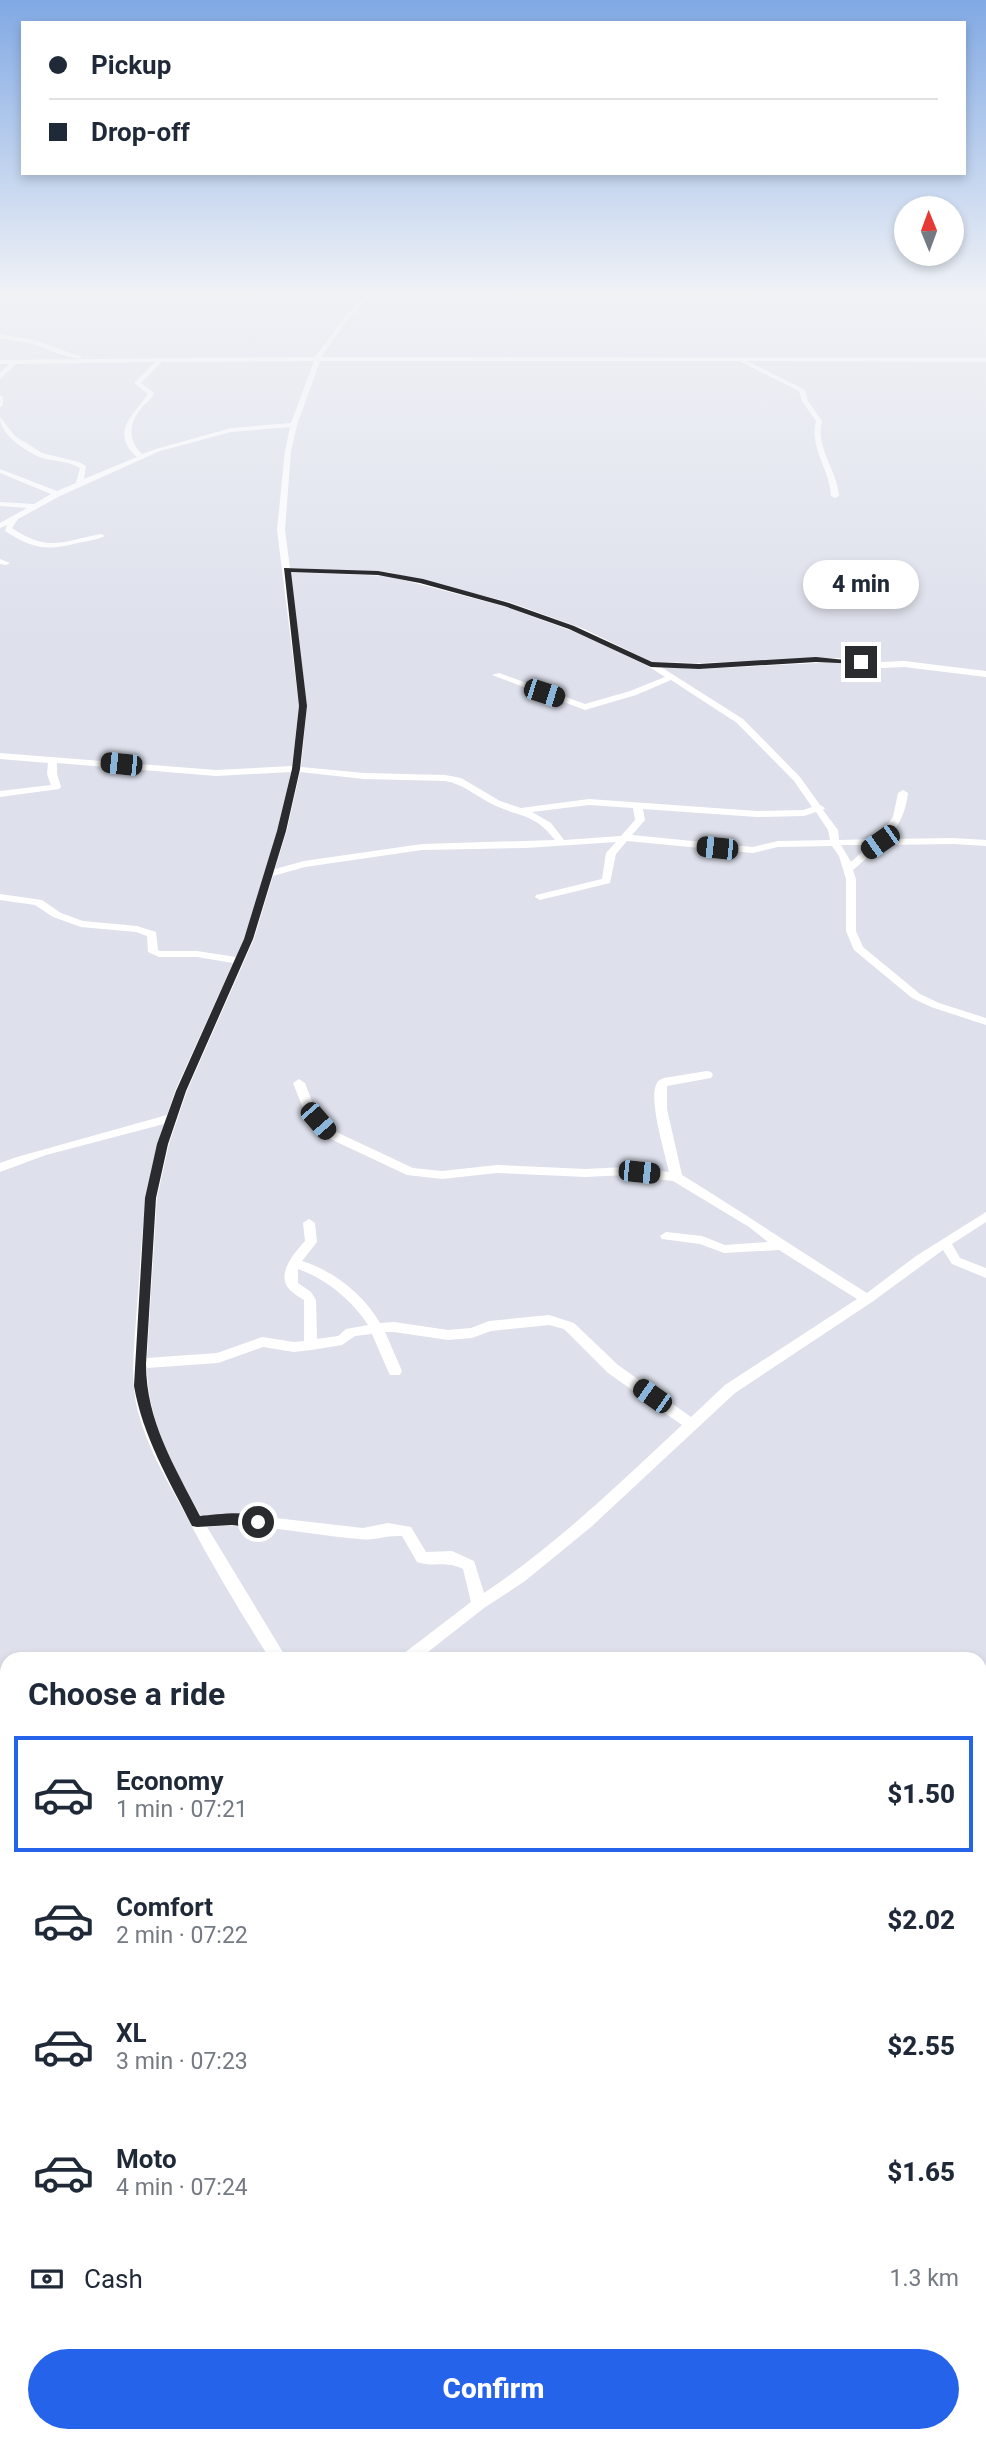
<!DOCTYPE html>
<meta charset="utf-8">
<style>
body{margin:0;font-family:Roboto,sans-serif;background:#f6f6f7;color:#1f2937;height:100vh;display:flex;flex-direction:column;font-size:26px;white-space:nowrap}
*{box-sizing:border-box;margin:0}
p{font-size:23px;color:#747a83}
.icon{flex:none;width:38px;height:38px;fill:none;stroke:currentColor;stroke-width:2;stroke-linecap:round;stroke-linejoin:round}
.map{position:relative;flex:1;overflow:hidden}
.sheet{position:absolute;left:0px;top:1652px;width:987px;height:791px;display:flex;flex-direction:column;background:#fff;border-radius:21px 21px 0 0;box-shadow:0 4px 10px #0003}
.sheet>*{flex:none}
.top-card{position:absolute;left:21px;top:21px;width:945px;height:154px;border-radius:0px;box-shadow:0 4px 10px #0003;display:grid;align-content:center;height:154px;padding:0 28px;background:#fff}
.needle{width:46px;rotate:359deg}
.tools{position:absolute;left:894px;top:196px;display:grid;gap:14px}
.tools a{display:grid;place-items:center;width:70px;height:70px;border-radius:50%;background:#fff;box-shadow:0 4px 10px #0003;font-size:35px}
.end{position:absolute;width:32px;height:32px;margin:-16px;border:9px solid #292b2e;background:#fff;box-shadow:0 0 0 4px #fff}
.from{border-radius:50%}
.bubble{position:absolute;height:49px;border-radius:24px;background:#fff;box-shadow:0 4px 10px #0003;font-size:23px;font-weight:800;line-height:49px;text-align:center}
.car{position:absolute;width:21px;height:42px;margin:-21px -10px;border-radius:9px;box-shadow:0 0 5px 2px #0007;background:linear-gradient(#222 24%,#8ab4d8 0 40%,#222 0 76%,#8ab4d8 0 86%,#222 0)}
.top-card b{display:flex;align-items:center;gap:24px;height:66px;font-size:26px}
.top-card b+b{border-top:2px solid #e0e1e3}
.top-card i{width:18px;height:18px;background:#1f2937}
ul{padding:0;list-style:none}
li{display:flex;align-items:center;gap:21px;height:116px;margin:0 14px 10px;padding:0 14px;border:4px solid transparent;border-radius:0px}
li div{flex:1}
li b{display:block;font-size:26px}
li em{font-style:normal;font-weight:800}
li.current{border-color:#2563eb}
li>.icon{width:63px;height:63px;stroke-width:1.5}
h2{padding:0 28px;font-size:32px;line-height:84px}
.pay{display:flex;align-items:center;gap:18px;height:77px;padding:0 28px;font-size:26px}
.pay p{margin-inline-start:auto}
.button{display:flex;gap:14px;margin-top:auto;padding:14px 28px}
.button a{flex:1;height:80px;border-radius:42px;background:#2563eb;color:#fff;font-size:28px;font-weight:800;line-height:80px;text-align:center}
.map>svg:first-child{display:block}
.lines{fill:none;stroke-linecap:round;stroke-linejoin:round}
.minor{fill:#fff;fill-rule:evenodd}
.route{fill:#292b2e}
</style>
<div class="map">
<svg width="986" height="2443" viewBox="0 0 986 2443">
<rect width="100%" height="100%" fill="#dee1ec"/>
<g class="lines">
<g class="minor">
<path d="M368 293H374L349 318 321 357 986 358V362L747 361 805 390 808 401 822 421C815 448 837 469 839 496L835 498 831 496C830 469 809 448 816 421L802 401 799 391 739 361H320L297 425 291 451 285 530 290 568 388 572 509 602 584 629 652 662 699 663 838 658 882 662 904 661 986 671V677L904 667 882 668 838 662 699 669 661 667 743 719 800 777 820 805 825 808 823 810 838 830 839 840 877 839 893 817 898 793 903 790 908 793C906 812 899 825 888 839L953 838 986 840V846L953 844 882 845 853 870 856 879V931L863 947 920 994 939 1003 986 1018V1025L931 1007 912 998 854 950 846 931V879L839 856 832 846 778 847 753 853 627 841 616 854 610 883 540 900 535 897 536 895 602 879 606 853 616 842 526 848 422 850 305 867 273 876 254 939 187 1091 169 1144 157 1198 147 1358 217 1353 262 1337 294 1342 304 1341V1300C299 1297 294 1294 290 1290 275 1275 294 1253 305 1241L303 1223 309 1219 315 1223 317 1242 302 1261C334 1271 363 1294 380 1323L394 1322 448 1330 471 1328 489 1321 549 1315 574 1323 618 1365 691 1417 725 1385 857 1299 779 1250 724 1253 700 1244 662 1239 660 1236 666 1232 702 1236 725 1245 768 1242 749 1227 673 1181 625 1175 586 1177 497 1173 442 1179 407 1175 324 1136 305 1113 293 1083 299 1079 305 1083 316 1112 332 1130 413 1168 442 1171 497 1165 586 1169 625 1167 669 1172C665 1153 649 1102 656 1085 658 1080 660 1080 664 1078L707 1071 711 1072 713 1075 711 1078 667 1086V1109L682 1175C744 1213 804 1254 867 1293L916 1256 986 1212V1222L952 1244 960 1258 986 1268V1278L952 1264 943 1250 872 1302 735 1393 591 1527 525 1581 484 1608 419 1659H400L403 1654 471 1602 463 1569C444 1560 434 1568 417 1562L402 1536C386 1535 373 1541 359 1539 308 1535 257 1522 207 1527L287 1659H270C239 1610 209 1560 182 1508 165 1477 147 1446 138 1412 129 1378 135 1341 137 1306 142 1243 143 1185 164 1124L46 1155 0 1172V1163L17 1157 167 1115 175 1091 233 963 197 957H159L148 952 147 936 136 932 81 927 53 917 35 905 0 900V894L42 900 61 913 83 921 137 926 156 932 158 950 160 951H197L236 957C261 902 277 832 291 772L216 776 57 763V774L61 787 59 789 0 797V791L51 785 47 774 48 763 0 759V753L216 770 292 766 299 706 277 530 285 451 290 427 231 432 160 451 60 496 18 519 12 528C49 553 62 541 101 534L105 536C97 540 87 541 78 543 46 551 33 549 5 531L7 525 0 528V523L27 508 0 506V502L34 504 51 494 0 473V469L57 491 76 483 80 468C67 460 51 462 37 456 23 449 0 434 0 417L15 436 42 453 79 462 86 466 84 479 137 457C109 432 134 415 148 394L134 383 155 362 16 364 0 379V373L9 364H0V360L315 357 345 316ZM314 361 291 423 231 428 156 449 142 454C129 442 128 426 139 411 144 404 151 401 154 393L141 383 162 362ZM290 572 388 576 503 606 578 633 648 666 665 677 630 691 585 704 499 673 492 675 585 710 636 695 671 680 737 723 794 781 812 807 803 810 757 811 589 799 521 808 500 801 461 778 445 775 364 773 301 767 307 706ZM300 772 364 779 445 781C464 784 477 797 494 805 522 818 534 813 555 840L422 844 304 861 275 869 287 830ZM589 805 633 808 635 820 621 836 564 840 551 823 532 812ZM643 809 757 817 804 816 816 812 828 830 830 840 778 841 753 847 632 835 645 820ZM841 845H870L851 862ZM298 1269C326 1279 352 1300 368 1325L346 1329 338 1336 317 1339 316 1300 311 1292 298 1283ZM549 1325 564 1329 608 1373 682 1425C619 1484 556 1545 484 1593L474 1561 452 1551 426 1552 411 1527 388 1523 363 1528 231 1513 201 1516C175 1469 148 1424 147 1368L218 1363 263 1347 294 1352 311 1350 342 1345 355 1336 372 1334 388 1371 390 1375H400L402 1371 385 1332H394L448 1340 472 1338 491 1331Z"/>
<polygon points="0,334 37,341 82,357 79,359 59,354 34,344 0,338"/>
<polygon points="0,395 3,397 3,405 0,407"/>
<polygon points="0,559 10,563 6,565 0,564"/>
<polygon points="0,1861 7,1863 7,1879 0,1877"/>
<polygon points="7,2436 29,2436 26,2443 5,2443"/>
<polygon points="751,2436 773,2436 775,2443 754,2443"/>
</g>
</g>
<linearGradient id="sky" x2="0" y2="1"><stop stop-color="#81a9e4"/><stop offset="0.46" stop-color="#f0f2f6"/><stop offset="1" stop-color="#f0f2f6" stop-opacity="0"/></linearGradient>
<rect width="986" height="635" fill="url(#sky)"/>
<path class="route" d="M284 568 378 571 423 579 509 603 574 626 652 662 699 664 816 657 865 662 861 664 816 662 699 669 651 667 569 629 504 606 420 583 378 575 291 572 307 706 300 769 286 831 253 939 186 1091 168 1144 156 1198 146 1364C146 1421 175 1467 200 1516 218 1515 253 1508 264 1522L258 1528 232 1525 197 1527 192 1526C169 1480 143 1437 134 1386L145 1198 157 1144 176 1091 244 939 277 831 292 769 299 706Z"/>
</svg>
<div class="tools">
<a><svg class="needle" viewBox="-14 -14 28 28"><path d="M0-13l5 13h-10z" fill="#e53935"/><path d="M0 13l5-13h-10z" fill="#747a83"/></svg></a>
</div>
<i class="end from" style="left:258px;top:1522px"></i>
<i class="end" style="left:861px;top:662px"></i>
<div class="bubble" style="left:803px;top:560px;width:116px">4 min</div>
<i class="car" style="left:544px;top:693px;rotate:108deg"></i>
<i class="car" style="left:121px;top:764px;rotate:276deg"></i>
<i class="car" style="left:880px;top:842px;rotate:235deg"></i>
<i class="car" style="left:717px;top:848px;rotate:276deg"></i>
<i class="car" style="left:318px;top:1121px;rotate:139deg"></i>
<i class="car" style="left:639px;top:1172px;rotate:96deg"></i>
<i class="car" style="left:652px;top:1396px;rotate:305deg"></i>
<div class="top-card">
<b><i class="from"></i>Pickup</b>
<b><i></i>Drop-off</b>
</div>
<section class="sheet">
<h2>Choose a ride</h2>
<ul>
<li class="current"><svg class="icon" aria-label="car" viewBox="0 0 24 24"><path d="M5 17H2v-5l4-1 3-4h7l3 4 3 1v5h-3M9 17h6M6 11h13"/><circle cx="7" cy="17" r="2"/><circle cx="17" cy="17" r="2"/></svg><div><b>Economy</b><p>1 min · 07:21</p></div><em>$1.50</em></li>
<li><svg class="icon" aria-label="car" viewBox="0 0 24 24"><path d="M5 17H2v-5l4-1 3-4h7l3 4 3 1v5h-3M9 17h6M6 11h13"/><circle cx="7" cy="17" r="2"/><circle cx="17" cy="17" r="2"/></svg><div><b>Comfort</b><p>2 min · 07:22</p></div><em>$2.02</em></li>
<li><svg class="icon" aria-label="car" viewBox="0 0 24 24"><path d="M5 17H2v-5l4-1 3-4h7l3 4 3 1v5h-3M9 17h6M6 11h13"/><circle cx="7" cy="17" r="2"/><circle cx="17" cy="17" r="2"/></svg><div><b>XL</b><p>3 min · 07:23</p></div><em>$2.55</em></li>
<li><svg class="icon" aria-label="car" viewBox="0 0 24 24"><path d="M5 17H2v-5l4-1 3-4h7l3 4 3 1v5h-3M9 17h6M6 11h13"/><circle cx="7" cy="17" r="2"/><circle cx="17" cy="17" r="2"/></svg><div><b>Moto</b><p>4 min · 07:24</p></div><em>$1.65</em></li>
</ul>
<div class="pay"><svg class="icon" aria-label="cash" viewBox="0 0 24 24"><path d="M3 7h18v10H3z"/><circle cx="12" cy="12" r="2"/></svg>Cash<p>1.3 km</p></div>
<div class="button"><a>Confirm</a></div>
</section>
</div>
